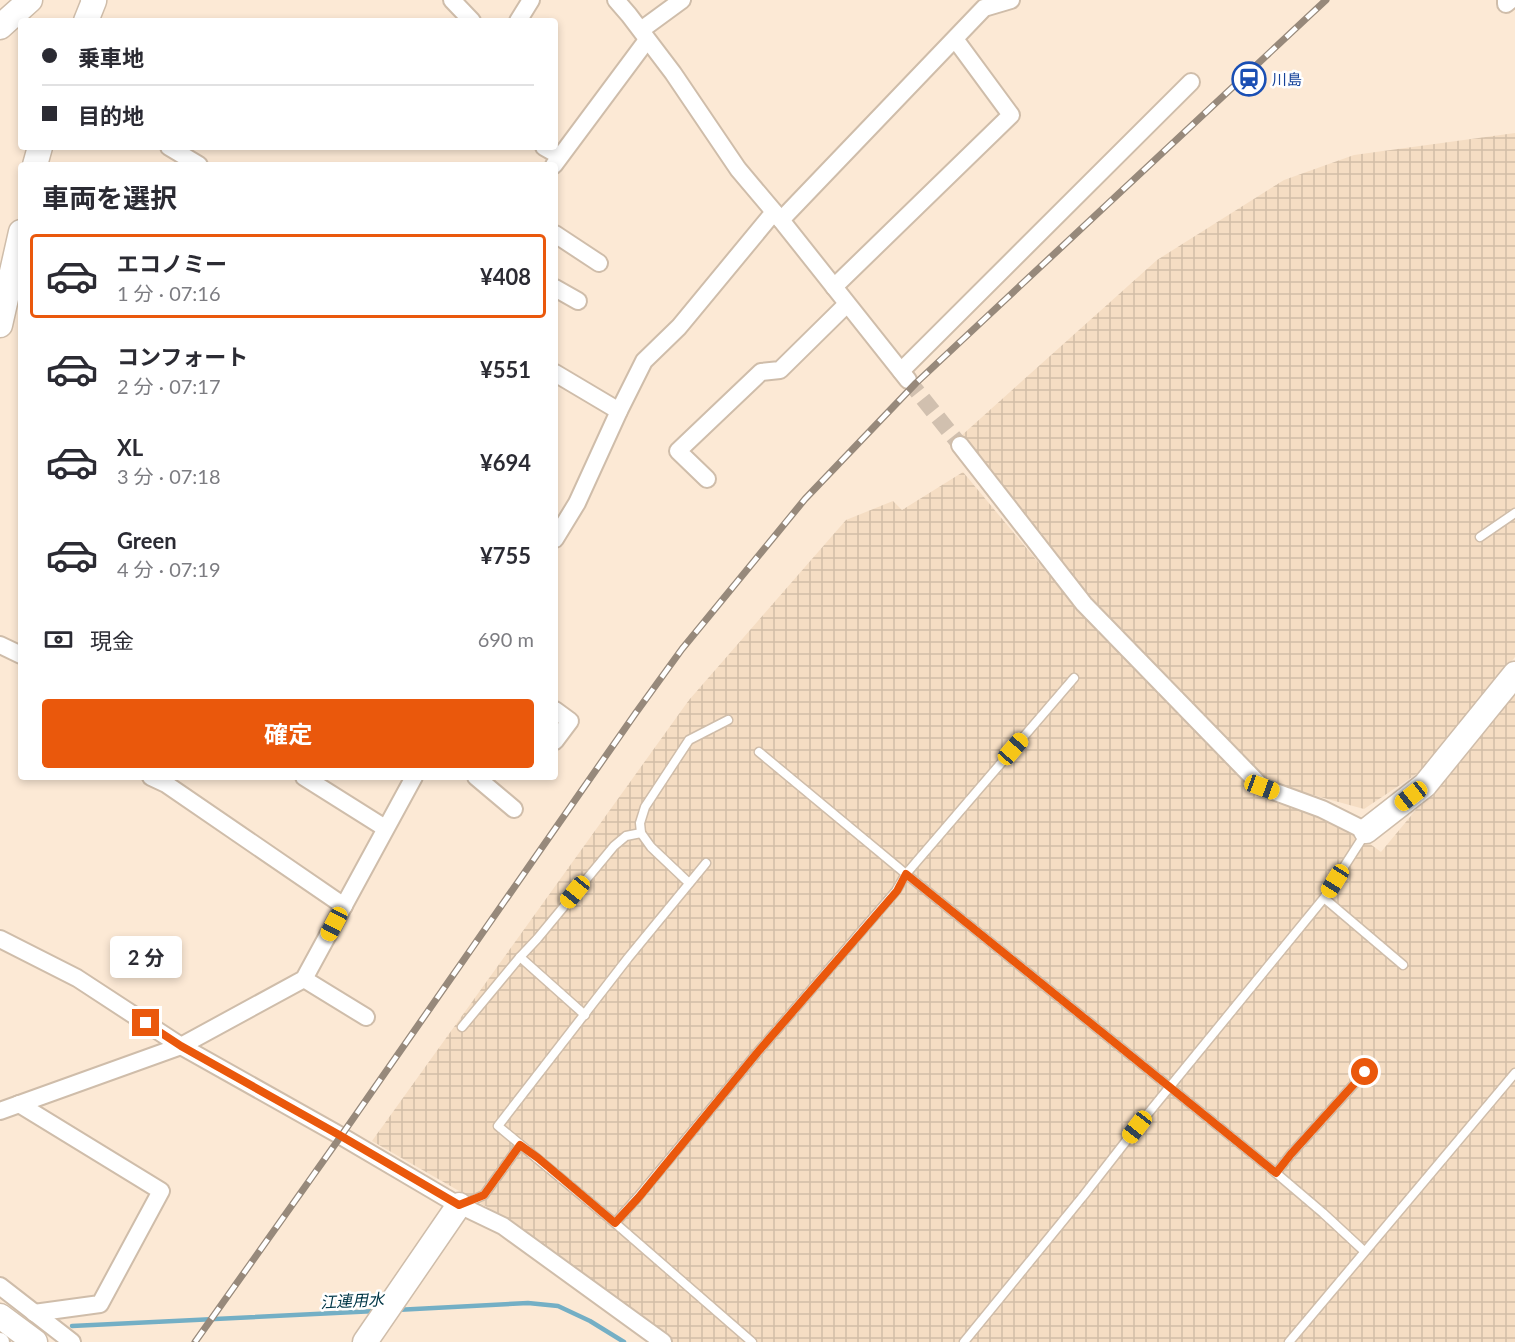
<!DOCTYPE html>
<html lang="ja">
<meta charset="utf-8">
<style>
body{margin:0;font-family:Lato,"Noto Sans JP",sans-serif;background:#f2f2f3;color:#2b2b33;height:100vh;display:flex;flex-direction:column;font-size:22px;white-space:nowrap}
*{box-sizing:border-box;margin:0}
p{font-size:20px;color:#7c7c81}
.icon{flex:none;width:33px;height:33px;fill:none;stroke:currentColor;stroke-width:2;stroke-linecap:round;stroke-linejoin:round}
.map{position:relative;flex:1;overflow:hidden}
.sheet{position:absolute;left:18px;top:162px;width:540px;height:618px;display:flex;flex-direction:column;background:#fff;border-radius:6px;box-shadow:0 3px 9px #0003}
.sheet>*{flex:none}
.top-card{position:absolute;left:18px;top:18px;width:540px;height:132px;border-radius:6px;box-shadow:0 3px 9px #0003;display:grid;align-content:center;height:132px;padding:0 24px;background:#fff}
.end{position:absolute;width:27px;height:27px;margin:-14px;border:8px solid #ea580c;background:#fff;box-shadow:0 0 0 3px #fff}
.from{border-radius:50%}
.bubble{position:absolute;height:42px;border-radius:6px;background:#fff;box-shadow:0 3px 9px #0003;font-size:20px;font-weight:700;line-height:42px;text-align:center}
.car{position:absolute;width:18px;height:36px;margin:-18px -9px;border-radius:8px;box-shadow:0 0 4px 2px #0007;background:linear-gradient(#f5c518 24%,#345 0 40%,#f5c518 0 76%,#345 0 86%,#f5c518 0)}
.top-card b{display:flex;align-items:center;gap:21px;height:57px;font-size:22px}
.top-card b+b{border-top:2px solid #e1e1e2}
.top-card i{width:15px;height:15px;background:#2b2b33}
ul{padding:0;list-style:none}
li{display:flex;align-items:center;gap:18px;height:84px;margin:0 12px 9px;padding:0 12px;border:3px solid transparent;border-radius:6px}
li div{flex:1}
li b{display:block;font-size:22px}
li em{font-style:normal;font-weight:700}
li.active{border-color:#ea580c}
li>.icon{width:54px;height:54px;stroke-width:1.5}
h2{padding:0 24px;font-size:27px;line-height:72px}
.pay{display:flex;align-items:center;gap:15px;height:66px;padding:0 24px;font-size:22px}
.pay p{margin-inline-start:auto}
.primary-button{display:flex;gap:12px;margin-top:auto;padding:12px 24px}
.primary-button a{flex:1;height:69px;border-radius:6px;background:#ea580c;color:#fff;font-size:24px;font-weight:700;line-height:69px;text-align:center}
.map>svg:first-child{display:block}
.industrial{fill:url(#industrial-grid)}
.lines{fill:none;stroke-linecap:round;stroke-linejoin:round}
.stream{stroke:#74afc5;stroke-width:4.5}
.street-tunnel{stroke:#d1c0af;stroke-width:16;stroke-dasharray:16 8;stroke-linecap:butt}
.lane-casing{stroke:#cfbdaa;stroke-width:11}
.street-casing{stroke:#cfbdaa;stroke-width:20}
.secondary-casing{stroke:#cfbdaa;stroke-width:27}
.lane{stroke:#fff;stroke-width:8}
.street{stroke:#fff;stroke-width:16}
.secondary{stroke:#fff;stroke-width:24}
.rail-casing{stroke:#97897b;stroke-width:7}
.rail{stroke:#fff;stroke-width:4.5;stroke-dasharray:14;stroke-linecap:butt}
.route{stroke:#ea580c;stroke-width:8}
.labels{text-anchor:middle;dominant-baseline:central;stroke-width:5;stroke-linejoin:round;paint-order:stroke}
.transit-label{font-size:15px;fill:#164399;stroke:#fff;text-anchor:start}
.water-label{font-size:16px;font-style:italic;fill:#003646;stroke:#fff}
</style>
<div class="map">
<svg width="1515" height="1342" viewBox="0 0 1515 1342">
<defs>
<pattern id="industrial-grid" width="8" height="8" patternUnits="userSpaceOnUse" patternTransform="scale(1.5)"><rect width="8" height="8" fill="#f5ddc3"/><path d="M0 4h8M4 0v8" fill="none" stroke="#d2bda7"/></pattern>
</defs>
<rect width="100%" height="100%" fill="#fce9d5"/>
<g class="industrial">
<polygon points="1515,133 1515,657 1421,771 1364,809 1269,783 1085,598 961,436 1157,260 1284,180 1354,155"/>
<polygon points="963,472 1078,610 1257,790 1342,823 1381,852 1515,690 1515,1342 671,1342 501,1215 372,1141 689,700 846,520 893,501 902,510"/>
</g>
<g class="lines">
<g class="stream">
<polyline points="396,1310 528,1303 558,1306 590,1321 624,1342"/>
<polyline points="72,1326 376,1311"/>
</g>
<polyline class="street-tunnel" points="908,380 960,445"/>
<defs>
<g id="lane">
<polyline points="1480,537 1515,513"/>
<polyline points="759,752 906,874 1276,1173 1323,1213 1364,1251"/>
<polyline points="706,863 628,958 498,1126 615,1223 752,1342"/>
<polyline points="689,883 651,847 641,833 640,823 645,807 689,740 728,720"/>
<polyline points="1324,898 1403,965"/>
<polyline points="520,957 585,1015"/>
<polyline points="462,1027 520,957 537,939 614,846 626,836 641,833"/>
<polyline points="1276,1173 1291,1154 1365,1072"/>
<polyline points="461,1205 484,1195 520,1145"/>
<polyline points="615,1223 638,1197 757,1053 896,891 906,874 1074,678"/>
<polyline points="964,1342 1084,1195 1137,1127 1324,898 1365,834"/>
<polyline points="1289,1342 1515,1073"/>
</g>
<g id="street">
<polyline points="452,0 472,21"/>
<polyline points="616,0 629,15 673,73 738,169 781,220 908,380"/>
<polyline points="1506,0 1506,4 1511,0"/>
<polyline points="518,21 531,0"/>
<polyline points="641,30 682,0"/>
<polyline points="169,147 199,165"/>
<polyline points="544,147 560,156"/>
<polyline points="554,165 647,40"/>
<polyline points="781,220 984,8 1011,0"/>
<polyline points="555,234 599,263"/>
<polyline points="834,287 1011,115 955,39"/>
<polyline points="555,288 578,301"/>
<polyline points="901,371 1191,82"/>
<polyline points="555,373 619,411"/>
<polyline points="960,445 1084,604 1262,787 1322,809 1366,831"/>
<polyline points="707,479 678,451 761,372 780,370 847,304"/>
<polyline points="555,539 577,503 619,411 644,361 679,327 774,212"/>
<polyline points="0,645 21,655"/>
<polyline points="555,710 570,721 555,741"/>
<polyline points="151,777 166,784 344,906"/>
<polyline points="304,777 385,828"/>
<polyline points="476,777 514,809"/>
<polyline points="0,939 77,978 181,1046 341,1136 453,1202 503,1226 663,1342"/>
<polyline points="304,979 366,1017"/>
<polyline points="19,1104 161,1191 100,1304 34,1313"/>
<polyline points="0,1111 181,1046 304,979 414,777"/>
<polyline points="0,1286 72,1342"/>
<polyline points="0,1341 1,1342"/>
</g>
<g id="secondary">
<polyline points="86,21 94,1 93,0"/>
<polyline points="0,27 30,0"/>
<polyline points="35,165 40,147"/>
<polyline points="0,325 21,232"/>
<polyline points="1366,831 1425,785 1515,674"/>
<polyline points="0,1316 35,1342"/>
<polyline points="365,1342 459,1205"/>
</g>
</defs>
<use href="#lane" class="lane-casing"/>
<use href="#street" class="street-casing"/>
<use href="#secondary" class="secondary-casing"/>
<use href="#lane" class="lane"/>
<use href="#street" class="street"/>
<use href="#secondary" class="secondary"/>
<defs>
<polyline id="rail" points="195,1342 341,1136 635,714 682,649 805,499 916,383 1326,0"/>
</defs>
<use href="#rail" class="rail-casing"/>
<use href="#rail" class="rail"/>
</g>
<g class="lines">
<polyline class="route" points="146,1023 181,1046 341,1136 459,1205 484,1195 520,1145 538,1158 615,1223 639,1197 757,1053 897,891 906,874 1276,1173 1291,1154 1365,1072"/>
</g>
<defs>
<symbol id="station-ring" viewBox="-11 -11 22 22"><circle r="9.5" fill="#fff" stroke="#1a4fb4" stroke-width="1.5"/><path d="M-3-6H3Q5-6 5-4V2Q5 4 3 4L4.5 6H3L1.5 4h-3L-3 6H-4.5L-3 4Q-5 4-5 2V-4Q-5-6-3-6ZM-3.5-4v3h7v-3ZM-3.5 1v1.5H-2V1ZM2 1v1.5H3.5V1Z" fill="#1a4fb4"/></symbol>
</defs>
<g fill-rule="evenodd">
<use href="#station-ring" x="1230" y="60" width="38" height="38"/>
</g>
<g class="labels">
<g class="transit-label">
<text x="1272" y="79">川島</text>
</g>
<g class="water-label">
<text transform="translate(352 1300) rotate(-3)">江連用水</text>
</g>
</g>
</svg>
<i class="end from" style="left:1365px;top:1072px"></i>
<i class="end" style="left:146px;top:1023px"></i>
<div class="bubble" style="left:110px;top:936px;width:72px">2 分</div>
<i class="car" style="left:1013px;top:749px;rotate:41deg"></i>
<i class="car" style="left:1262px;top:787px;rotate:110deg"></i>
<i class="car" style="left:1411px;top:796px;rotate:232deg"></i>
<i class="car" style="left:1335px;top:881px;rotate:212deg"></i>
<i class="car" style="left:575px;top:892px;rotate:219deg"></i>
<i class="car" style="left:334px;top:924px;rotate:208deg"></i>
<i class="car" style="left:1137px;top:1127px;rotate:218deg"></i>
<div class="top-card">
<b><i class="from"></i>乗車地</b>
<b><i></i>目的地</b>
</div>
<section class="sheet">
<h2>車両を選択</h2>
<ul>
<li class="active"><svg class="icon" aria-label="car" viewBox="0 0 24 24"><path d="M5 17H2v-5l4-1 3-4h7l3 4 3 1v5h-3M9 17h6M6 11h13"/><circle cx="7" cy="17" r="2"/><circle cx="17" cy="17" r="2"/></svg><div><b>エコノミー</b><p>1 分 · 07:16</p></div><em>¥408</em></li>
<li><svg class="icon" aria-label="car" viewBox="0 0 24 24"><path d="M5 17H2v-5l4-1 3-4h7l3 4 3 1v5h-3M9 17h6M6 11h13"/><circle cx="7" cy="17" r="2"/><circle cx="17" cy="17" r="2"/></svg><div><b>コンフォート</b><p>2 分 · 07:17</p></div><em>¥551</em></li>
<li><svg class="icon" aria-label="car" viewBox="0 0 24 24"><path d="M5 17H2v-5l4-1 3-4h7l3 4 3 1v5h-3M9 17h6M6 11h13"/><circle cx="7" cy="17" r="2"/><circle cx="17" cy="17" r="2"/></svg><div><b>XL</b><p>3 分 · 07:18</p></div><em>¥694</em></li>
<li><svg class="icon" aria-label="car" viewBox="0 0 24 24"><path d="M5 17H2v-5l4-1 3-4h7l3 4 3 1v5h-3M9 17h6M6 11h13"/><circle cx="7" cy="17" r="2"/><circle cx="17" cy="17" r="2"/></svg><div><b>Green</b><p>4 分 · 07:19</p></div><em>¥755</em></li>
</ul>
<div class="pay"><svg class="icon" aria-label="cash" viewBox="0 0 24 24"><path d="M3 7h18v10H3z"/><circle cx="12" cy="12" r="2"/></svg>現金<p>690 m</p></div>
<div class="primary-button"><a>確定</a></div>
</section>
</div>
